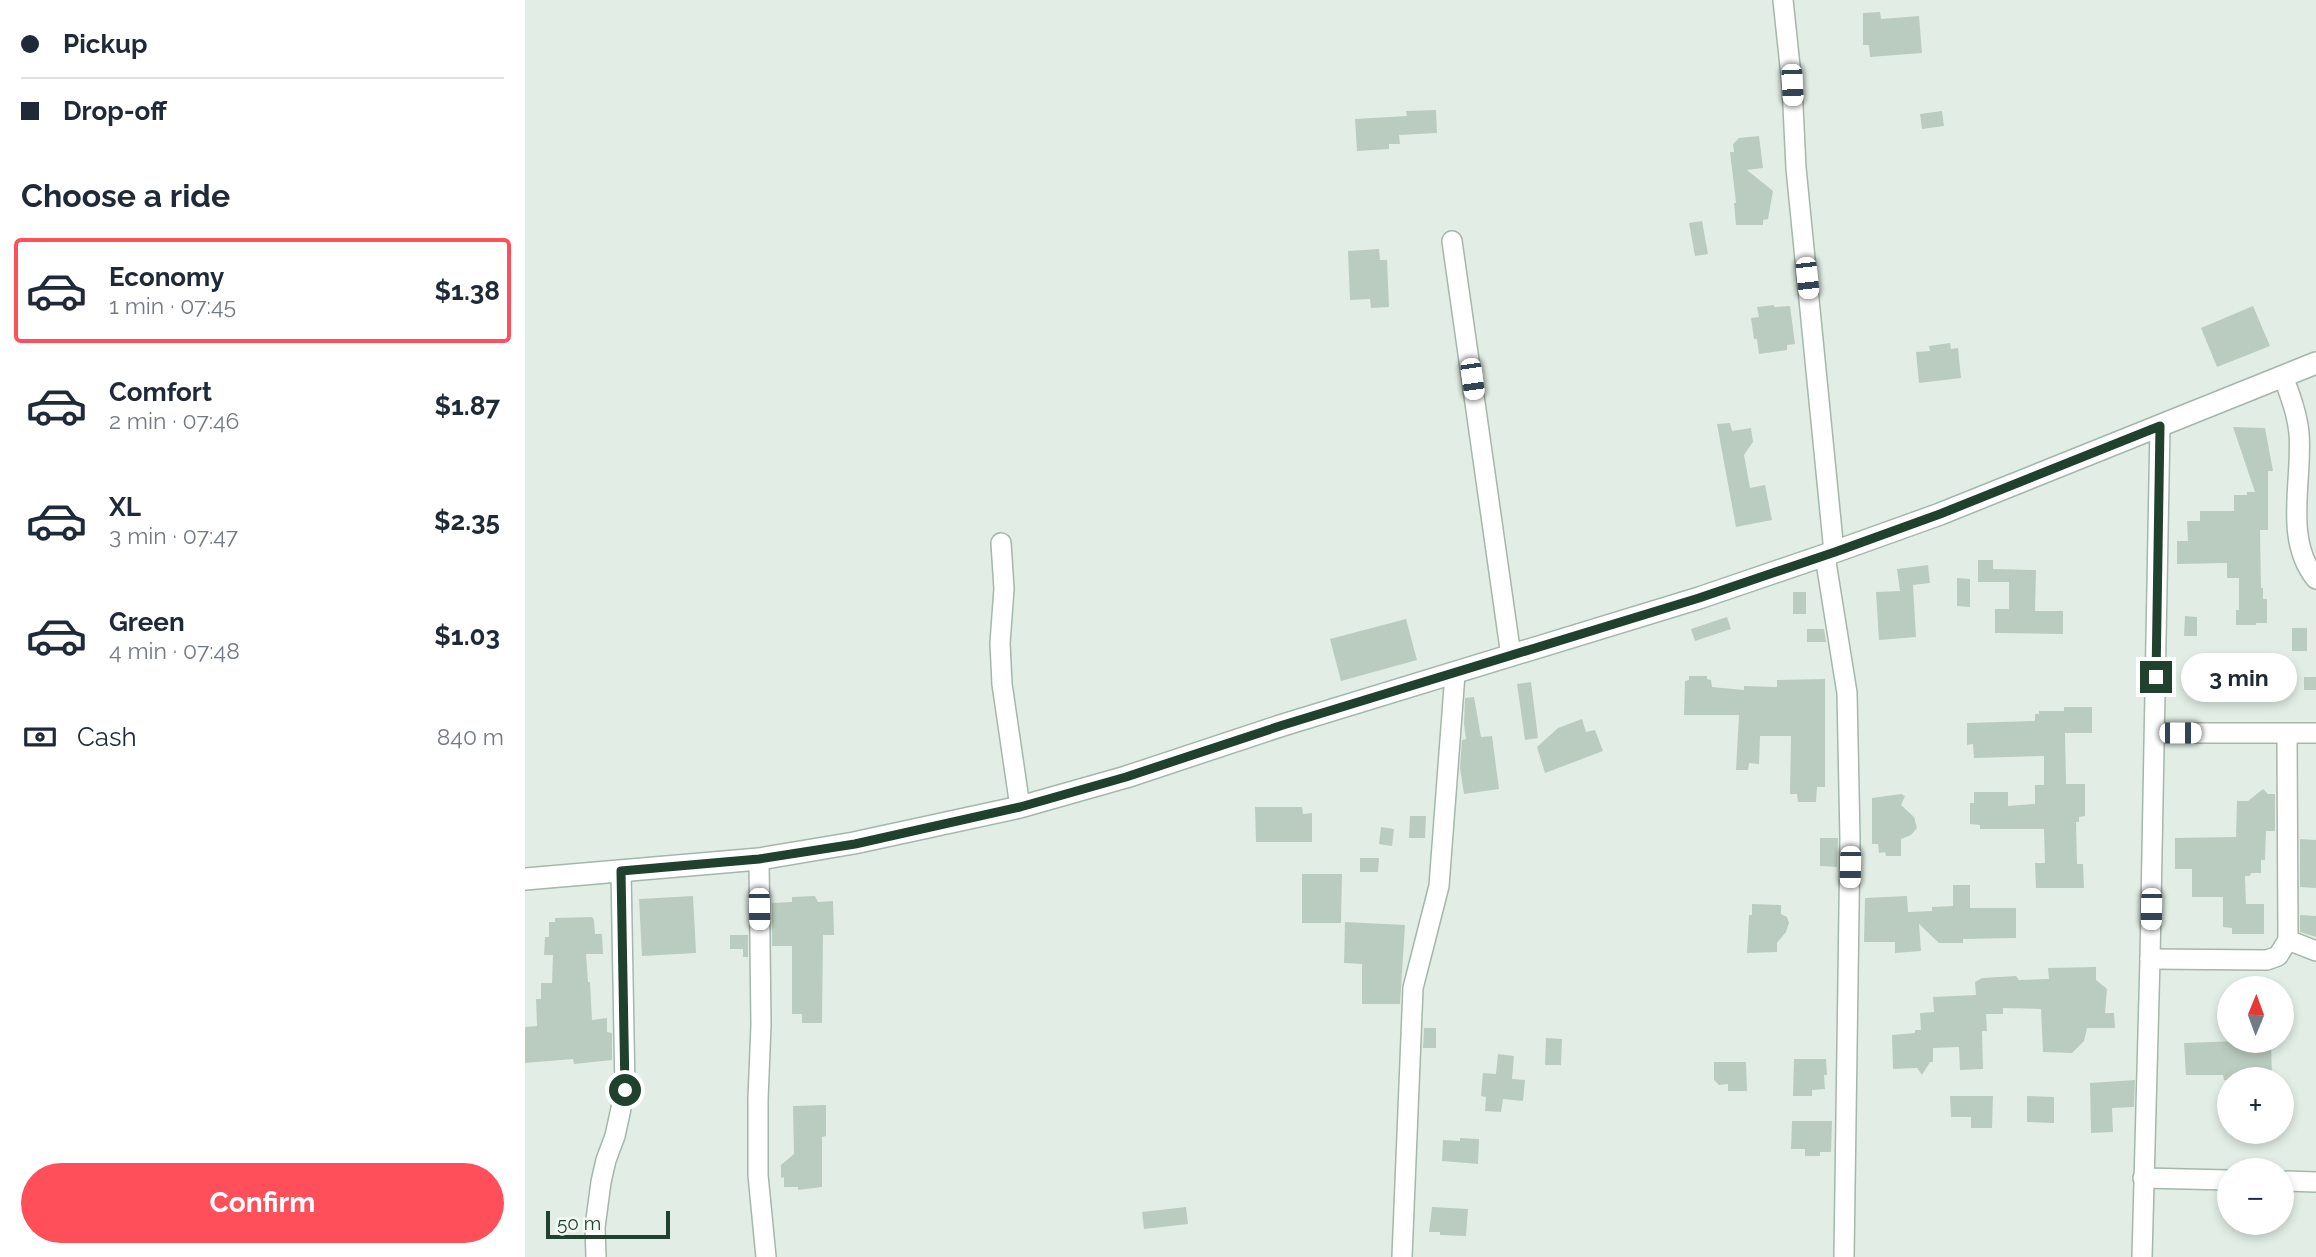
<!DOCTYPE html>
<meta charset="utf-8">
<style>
body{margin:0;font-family:Raleway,sans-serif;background:#f6f6f7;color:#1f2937;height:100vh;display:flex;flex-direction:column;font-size:26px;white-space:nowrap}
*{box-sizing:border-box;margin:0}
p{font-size:23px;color:#747a83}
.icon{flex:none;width:38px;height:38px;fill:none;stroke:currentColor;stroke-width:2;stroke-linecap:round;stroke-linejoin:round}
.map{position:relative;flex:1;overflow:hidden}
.sheet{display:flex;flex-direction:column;background:#fff;width:525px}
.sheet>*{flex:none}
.hud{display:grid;align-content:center;height:154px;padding:0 21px;background:#fff}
.needle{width:46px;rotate:1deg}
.fabs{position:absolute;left:1692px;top:976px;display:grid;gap:14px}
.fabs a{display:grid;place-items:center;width:77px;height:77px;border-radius:50%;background:#fff;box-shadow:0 4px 10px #0003;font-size:35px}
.scale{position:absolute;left:21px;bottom:18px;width:124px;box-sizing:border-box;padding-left:7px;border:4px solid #20412e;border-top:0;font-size:19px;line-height:24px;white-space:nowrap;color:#20412e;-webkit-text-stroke:5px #f3faf4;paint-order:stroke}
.end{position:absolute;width:32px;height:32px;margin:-16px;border:9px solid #20412e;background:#fff;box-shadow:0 0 0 4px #fff}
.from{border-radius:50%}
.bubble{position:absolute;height:49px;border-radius:24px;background:#fff;box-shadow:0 4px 10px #0003;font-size:23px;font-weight:700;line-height:49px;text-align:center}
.car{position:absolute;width:21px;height:42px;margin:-21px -10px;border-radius:9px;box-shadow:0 0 5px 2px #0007;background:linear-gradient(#fff 24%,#345 0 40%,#fff 0 76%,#345 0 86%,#fff 0)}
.hud b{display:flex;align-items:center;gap:24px;height:66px;font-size:26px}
.hud b+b{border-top:2px solid #e0e1e3}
.hud i{width:18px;height:18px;background:#1f2937}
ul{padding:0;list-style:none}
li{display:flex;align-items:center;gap:21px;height:105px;margin:0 14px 10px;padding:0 7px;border:4px solid transparent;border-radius:7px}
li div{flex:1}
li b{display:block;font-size:26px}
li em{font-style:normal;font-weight:700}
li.active{border-color:#ff4f5a}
li>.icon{width:63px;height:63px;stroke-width:1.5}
h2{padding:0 21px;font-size:32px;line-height:84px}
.pay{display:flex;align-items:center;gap:18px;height:77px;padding:0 21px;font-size:26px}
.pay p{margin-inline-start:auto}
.primary-button{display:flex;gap:14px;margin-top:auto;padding:14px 21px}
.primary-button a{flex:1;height:80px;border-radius:42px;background:#ff4f5a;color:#fff;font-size:28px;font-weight:700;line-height:80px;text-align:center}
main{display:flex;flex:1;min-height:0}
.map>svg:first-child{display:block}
.building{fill:#baccbf}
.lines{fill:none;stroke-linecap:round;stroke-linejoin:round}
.minor-casing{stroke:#a4b7aa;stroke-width:22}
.tertiary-casing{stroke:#a4b7aa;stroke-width:24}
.minor{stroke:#fff;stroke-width:19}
.tertiary{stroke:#fff;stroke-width:21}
.route{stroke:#20412e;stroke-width:9}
</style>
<main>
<section class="sheet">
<div class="hud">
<b><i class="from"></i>Pickup</b>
<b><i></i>Drop-off</b>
</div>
<h2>Choose a ride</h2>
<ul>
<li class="active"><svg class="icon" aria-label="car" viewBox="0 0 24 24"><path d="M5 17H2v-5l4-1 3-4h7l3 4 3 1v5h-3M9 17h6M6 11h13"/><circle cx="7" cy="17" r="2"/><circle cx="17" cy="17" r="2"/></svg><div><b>Economy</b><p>1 min · 07:45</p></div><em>$1.38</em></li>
<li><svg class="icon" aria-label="car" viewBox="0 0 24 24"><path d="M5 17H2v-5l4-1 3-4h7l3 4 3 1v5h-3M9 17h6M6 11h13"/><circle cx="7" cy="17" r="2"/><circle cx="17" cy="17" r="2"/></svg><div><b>Comfort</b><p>2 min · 07:46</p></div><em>$1.87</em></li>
<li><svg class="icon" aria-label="car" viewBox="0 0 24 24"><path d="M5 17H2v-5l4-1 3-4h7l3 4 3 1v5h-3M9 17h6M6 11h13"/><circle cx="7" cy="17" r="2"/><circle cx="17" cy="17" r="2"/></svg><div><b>XL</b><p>3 min · 07:47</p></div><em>$2.35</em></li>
<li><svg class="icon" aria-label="car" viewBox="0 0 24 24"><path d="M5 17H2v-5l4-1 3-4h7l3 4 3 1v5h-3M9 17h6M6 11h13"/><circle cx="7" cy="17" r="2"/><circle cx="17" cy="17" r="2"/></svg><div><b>Green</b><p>4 min · 07:48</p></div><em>$1.03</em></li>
</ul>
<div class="pay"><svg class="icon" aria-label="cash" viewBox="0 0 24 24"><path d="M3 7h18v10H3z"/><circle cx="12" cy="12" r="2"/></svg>Cash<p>840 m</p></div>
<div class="primary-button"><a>Confirm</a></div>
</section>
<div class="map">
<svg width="1791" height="1257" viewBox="0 0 1791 1257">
<rect width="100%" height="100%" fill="#e2eee5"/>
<g class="building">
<polygon points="1355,12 1356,19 1394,16 1397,53 1345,57 1344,45 1338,45 1338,13"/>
<polygon points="911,110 912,133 874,135 875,144 864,144 864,149 832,151 830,119 882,116 881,111"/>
<polygon points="1417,111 1419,126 1397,129 1395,114"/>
<polygon points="1234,136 1238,168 1222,170 1248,191 1243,219 1238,220 1238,225 1211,225 1209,203 1211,203 1205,152 1209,152 1208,144 1214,138"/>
<polygon points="1177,221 1183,254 1170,256 1164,223"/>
<polygon points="854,249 855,260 862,260 864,307 846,308 845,299 825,300 823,251"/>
<polygon points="1249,305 1249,307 1265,306 1270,344 1262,345 1262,350 1234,354 1232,339 1229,339 1226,318 1234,317 1232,307"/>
<polygon points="1728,306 1745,346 1692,367 1676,328"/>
<polygon points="1425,343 1426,349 1433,348 1436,378 1394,383 1391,352 1405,351 1404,346"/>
<polygon points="1205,423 1207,431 1226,428 1228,442 1219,455 1225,488 1240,485 1247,520 1211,527 1192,424"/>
<polygon points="1708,427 1740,428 1748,471 1743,471 1743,530 1735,530 1736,588 1738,588 1738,599 1742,599 1742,623 1731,623 1731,625 1711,625 1711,610 1714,610 1714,578 1702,578 1702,563 1652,564 1652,541 1663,541 1662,521 1675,521 1675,511 1709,511 1709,495 1722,495 1722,492 1730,492"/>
<polygon points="1453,560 1468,560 1468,569 1511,570 1510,611 1538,611 1538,634 1470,633 1470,609 1484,609 1484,582 1453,582"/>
<polygon points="1403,565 1405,583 1388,585 1391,637 1354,640 1351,592 1375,591 1372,569"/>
<polygon points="1432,578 1445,579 1445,607 1432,606"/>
<rect x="1268" y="592" width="13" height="22"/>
<polygon points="1660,616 1672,617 1672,636 1659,636"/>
<polygon points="1202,617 1206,629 1170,641 1166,629"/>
<polygon points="881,619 892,660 816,681 805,639"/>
<rect x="1767" y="628" width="15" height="23"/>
<polygon points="1282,629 1299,629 1301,642 1282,642"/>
<polygon points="1164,676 1182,676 1182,679 1186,680 1187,687 1219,690 1219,686 1252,687 1252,680 1300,679 1300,787 1292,787 1291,802 1273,802 1272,794 1265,794 1266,736 1235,736 1234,764 1224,763 1223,770 1211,770 1214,715 1159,715 1160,681 1164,680"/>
<rect x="1779" y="677" width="12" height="13"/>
<polygon points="1006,682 1013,738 1000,740 992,684"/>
<polygon points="949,697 956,737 967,736 974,789 939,794 935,768 937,740 941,739 939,724 940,698"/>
<polygon points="1539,707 1567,707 1567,733 1540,733 1541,784 1560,784 1560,816 1554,817 1554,822 1551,822 1552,864 1558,864 1559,888 1511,888 1510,863 1520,863 1519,829 1455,829 1455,825 1445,824 1445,803 1449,803 1449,792 1483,792 1483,806 1510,804 1510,785 1519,785 1519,756 1449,758 1448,744 1442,745 1442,723 1510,721 1510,714 1514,714 1514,711 1539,711"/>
<polygon points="1057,719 1061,732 1070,730 1078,751 1020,773 1012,747 1033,728"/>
<polygon points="1738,789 1743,794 1750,794 1750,831 1741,831 1740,860 1736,860 1736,873 1726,873 1725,876 1720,876 1721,904 1739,904 1739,934 1707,934 1707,928 1698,927 1698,897 1667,897 1667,869 1650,869 1650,838 1711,837 1712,801 1723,801"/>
<polygon points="1376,794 1380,796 1376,805 1389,817 1392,828 1386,835 1376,839 1376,856 1361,856 1360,852 1354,853 1353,844 1347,844 1347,798"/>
<polygon points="730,807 777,807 778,814 787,813 787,842 731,842"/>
<polygon points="885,816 901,816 900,838 884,838"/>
<polygon points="856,827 869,829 867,846 854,844"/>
<polygon points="1295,838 1313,838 1312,867 1295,866"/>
<polygon points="1775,839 1791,840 1791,888 1775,887"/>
<polygon points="835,858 854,858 853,872 835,872"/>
<polygon points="777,874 817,874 816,923 777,923"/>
<polygon points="1428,885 1445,885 1445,908 1491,908 1491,938 1438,939 1438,943 1414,943 1394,924 1396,951 1370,953 1370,942 1339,942 1340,898 1382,896 1383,912 1407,911 1407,907 1428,906"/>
<polygon points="168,896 171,953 117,956 114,899"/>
<polygon points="290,896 293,902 308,901 309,935 298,935 297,1023 277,1023 277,1014 267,1014 267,946 247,946 247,903 267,902 267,897"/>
<polygon points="1227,904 1256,905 1256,914 1262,917 1264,923 1261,932 1252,943 1252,952 1222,953 1224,915 1227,915"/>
<polygon points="1775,915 1791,916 1791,937 1775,932"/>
<polygon points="67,917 69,920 70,934 77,934 78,954 61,954 63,982 65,982 67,1020 82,1018 82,1032 87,1033 87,1060 49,1064 48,1059 0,1063 0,1027 12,1026 11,999 16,999 16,983 27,983 28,955 19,955 20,937 24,937 24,922 30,922 30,918"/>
<polygon points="820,922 880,925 875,1004 837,1004 837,964 819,963"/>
<polygon points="205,935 223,935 223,957 218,957 218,949 205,949"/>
<polygon points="1571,967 1571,980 1582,989 1580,1013 1589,1013 1590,1028 1562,1028 1559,1041 1547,1053 1518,1052 1516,1009 1478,1008 1478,1014 1461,1014 1462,1031 1457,1031 1458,1069 1435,1070 1434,1047 1408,1048 1408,1062 1405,1062 1397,1075 1392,1068 1368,1069 1367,1035 1390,1033 1390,1030 1396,1030 1395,1013 1409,1012 1408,997 1451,995 1450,982 1457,978 1491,976 1494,980 1524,979 1523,968"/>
<polygon points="899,1028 911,1028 911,1048 898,1048"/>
<polygon points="1021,1038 1037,1039 1036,1065 1020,1065"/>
<polygon points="1714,1041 1719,1041 1723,1044 1746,1041 1747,1080 1699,1080 1698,1075 1661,1075 1659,1043"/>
<polygon points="973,1054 989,1056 987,1079 1000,1080 998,1101 978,1099 976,1112 960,1111 961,1097 956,1096 958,1073 971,1074"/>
<polygon points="1269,1059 1301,1059 1302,1075 1299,1075 1300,1089 1287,1090 1287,1096 1268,1096"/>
<polygon points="1189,1062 1221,1062 1222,1091 1203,1091 1203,1084 1194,1085 1189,1080"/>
<polygon points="1610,1080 1609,1107 1587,1108 1588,1132 1566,1133 1565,1083"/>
<polygon points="1425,1096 1468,1096 1467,1128 1446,1128 1446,1117 1426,1117"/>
<polygon points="1502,1096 1529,1097 1529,1123 1502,1122"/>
<polygon points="301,1105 301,1136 297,1137 297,1187 273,1190 273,1187 259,1187 259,1177 256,1178 256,1165 269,1154 268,1106"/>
<polygon points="1267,1121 1307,1121 1306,1152 1295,1152 1295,1156 1280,1156 1280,1149 1266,1149"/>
<polygon points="935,1138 954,1139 953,1164 917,1161 918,1140 935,1141"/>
<polygon points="661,1207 663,1224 619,1229 617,1212"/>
<polygon points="907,1207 943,1209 941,1236 915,1235 915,1232 904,1232"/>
</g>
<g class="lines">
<defs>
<g id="minor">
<polyline points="1258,0 1267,85 1271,168 1309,552"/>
<polyline points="927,241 986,656"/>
<path d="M1758 376C1765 395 1772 413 1774 433 1778 480 1758 539 1791 579"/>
<polyline points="476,543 479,589 475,643 477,684 495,807"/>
<polyline points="1300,556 1322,693 1325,839 1319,1257"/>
<polyline points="1630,733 1791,733"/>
<polyline points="234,859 236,1025 233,1099 233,1175 241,1257"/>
<polyline points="1763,940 1791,951"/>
<polyline points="1625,959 1742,960 1753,956 1763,940 1762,735"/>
<polyline points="1618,1178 1704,1180"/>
<polyline points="1757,1181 1791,1182"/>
<polyline points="71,1257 70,1227 76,1182 81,1160 90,1136 100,1090 96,871"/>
<polyline points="877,1257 888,988 914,886 930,674"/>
<polyline points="1617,1257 1625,959 1635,426"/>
</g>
<polyline id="tertiary" points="0,879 234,859 329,843 495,807 601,777 758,725 1174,598 1309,552 1415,514 1791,363"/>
</defs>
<use href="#minor" class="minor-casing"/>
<use href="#tertiary" class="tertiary-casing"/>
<use href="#minor" class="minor"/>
<use href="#tertiary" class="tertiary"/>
</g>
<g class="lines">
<polyline class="route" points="100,1090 96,871 234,859 330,844 495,807 601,777 758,725 1174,598 1310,552 1415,514 1635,426 1631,677"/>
</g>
</svg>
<div class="fabs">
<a><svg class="needle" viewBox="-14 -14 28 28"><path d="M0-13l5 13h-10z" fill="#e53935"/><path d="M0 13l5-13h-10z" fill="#747a83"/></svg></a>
<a>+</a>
<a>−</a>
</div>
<div class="scale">50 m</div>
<i class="end from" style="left:100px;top:1090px"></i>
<i class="end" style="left:1631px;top:677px"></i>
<div class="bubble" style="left:1656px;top:653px;width:116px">3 min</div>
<i class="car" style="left:1267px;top:85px;rotate:177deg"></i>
<i class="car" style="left:1282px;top:278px;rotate:174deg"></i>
<i class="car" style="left:947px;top:379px;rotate:172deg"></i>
<i class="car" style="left:1655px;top:733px;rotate:90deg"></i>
<i class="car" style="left:1325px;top:867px;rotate:181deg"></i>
<i class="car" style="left:234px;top:909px;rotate:179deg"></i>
<i class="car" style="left:1626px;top:909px;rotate:181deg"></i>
</div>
</main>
